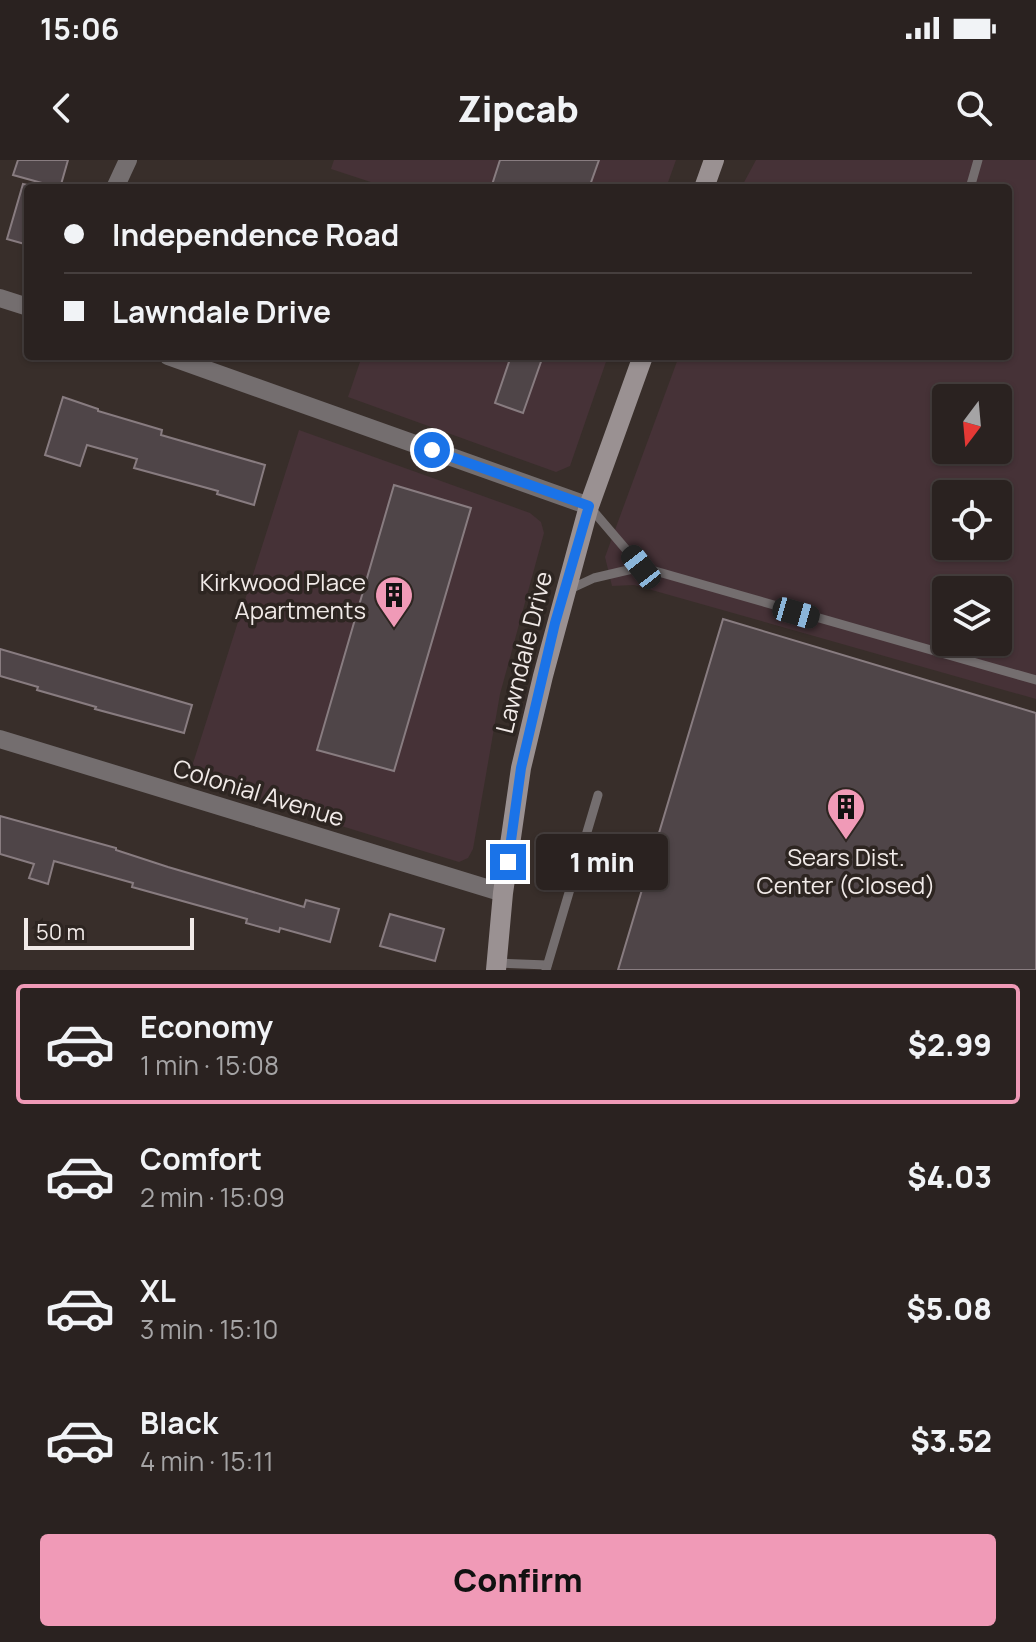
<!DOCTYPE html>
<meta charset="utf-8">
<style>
body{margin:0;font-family:Manrope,sans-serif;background:#322a29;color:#f1f3f6;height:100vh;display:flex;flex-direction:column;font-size:30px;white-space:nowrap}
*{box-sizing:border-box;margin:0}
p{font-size:26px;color:#a5a4a5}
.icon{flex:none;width:44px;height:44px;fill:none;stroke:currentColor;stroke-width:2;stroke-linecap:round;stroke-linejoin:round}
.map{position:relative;height:810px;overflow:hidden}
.sheet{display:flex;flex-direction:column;background:#2a2220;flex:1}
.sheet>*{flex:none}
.top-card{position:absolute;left:24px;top:24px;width:988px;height:176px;border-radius:8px;box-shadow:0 2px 6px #0004,0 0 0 2px #463f3e;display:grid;align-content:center;height:176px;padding:0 40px;background:#2a2220}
.needle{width:52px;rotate:196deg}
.controls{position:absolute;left:932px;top:224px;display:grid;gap:16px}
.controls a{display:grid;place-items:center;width:80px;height:80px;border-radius:8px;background:#2a2220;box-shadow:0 2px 6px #0004,0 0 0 2px #463f3e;font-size:40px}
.scale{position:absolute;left:24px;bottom:20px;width:170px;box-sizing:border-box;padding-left:8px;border:4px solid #f1eae8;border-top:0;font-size:22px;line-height:28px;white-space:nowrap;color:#f1eae8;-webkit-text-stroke:6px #2d2521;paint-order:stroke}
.end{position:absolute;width:36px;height:36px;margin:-18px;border:10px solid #1a73e8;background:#fff;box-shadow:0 0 0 4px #fff}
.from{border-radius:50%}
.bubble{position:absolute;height:56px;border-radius:8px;background:#2a2220;box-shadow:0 2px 6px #0004,0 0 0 2px #463f3e;font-size:26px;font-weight:800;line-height:56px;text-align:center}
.car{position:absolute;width:24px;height:48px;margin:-24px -12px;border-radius:10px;box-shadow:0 0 6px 2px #0007;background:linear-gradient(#222 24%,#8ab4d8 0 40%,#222 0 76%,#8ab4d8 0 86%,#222 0)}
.top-card b{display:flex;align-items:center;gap:28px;height:76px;font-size:30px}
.top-card b+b{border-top:2px solid #463f3e}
.top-card i{width:20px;height:20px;background:#f1f3f6}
ul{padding:14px 0 0;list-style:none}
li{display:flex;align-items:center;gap:24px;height:120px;margin:0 16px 12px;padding:0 24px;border:4px solid transparent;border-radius:8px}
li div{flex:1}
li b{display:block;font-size:30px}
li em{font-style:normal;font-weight:800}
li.active{border-color:#f09ab7}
li>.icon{width:72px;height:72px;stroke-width:1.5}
.button{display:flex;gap:16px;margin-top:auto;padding:16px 40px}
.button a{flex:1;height:92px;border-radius:8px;background:#f09ab7;color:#111;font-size:32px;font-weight:800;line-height:92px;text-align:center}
.status{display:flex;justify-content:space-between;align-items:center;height:56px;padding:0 40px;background:#2a2220;direction:ltr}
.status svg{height:22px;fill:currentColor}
header{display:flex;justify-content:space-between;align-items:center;height:104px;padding:0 40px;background:#2a2220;font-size:36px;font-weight:800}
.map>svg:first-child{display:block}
.commercial{fill:#463237;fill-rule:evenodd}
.building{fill:#4f4548;stroke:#887c80;stroke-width:2}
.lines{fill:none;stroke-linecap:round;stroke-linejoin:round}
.service{stroke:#746e6f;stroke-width:9}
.minor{stroke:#746e6f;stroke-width:18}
.secondary{stroke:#9a9192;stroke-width:20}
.route{stroke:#1a73e8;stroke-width:10}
.labels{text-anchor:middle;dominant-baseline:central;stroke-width:7;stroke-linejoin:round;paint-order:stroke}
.poi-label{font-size:24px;fill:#f1eae8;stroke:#2d2521;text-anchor:end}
.street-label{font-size:24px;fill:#f1eae8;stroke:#2d2521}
</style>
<div class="status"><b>15:06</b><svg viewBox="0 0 49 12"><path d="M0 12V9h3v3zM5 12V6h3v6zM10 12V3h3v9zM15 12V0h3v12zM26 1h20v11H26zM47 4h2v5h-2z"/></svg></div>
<header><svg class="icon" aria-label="back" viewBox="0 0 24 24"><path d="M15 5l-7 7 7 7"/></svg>Zipcab<svg class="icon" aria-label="search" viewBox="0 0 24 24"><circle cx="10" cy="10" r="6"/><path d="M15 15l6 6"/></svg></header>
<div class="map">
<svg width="1036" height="810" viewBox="0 0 1036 810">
<rect width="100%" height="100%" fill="#382e2a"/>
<g class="commercial">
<polygon points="334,0 676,0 666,28 389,28 331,9"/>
<path d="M756 0H1036V539L634 425 612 426 605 397 679 196H1008V28H741ZM946 238H998V290H946ZM946 334H998V386H946ZM946 430H998V482H946Z"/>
<polygon points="362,196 608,196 570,306 556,312 348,237"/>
<polygon points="299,270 530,353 541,362 544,373 500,534 473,689 468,698 459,702 188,619"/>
</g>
<g class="building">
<polygon points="18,0 68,0 60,28 13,15"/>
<polygon points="500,0 599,0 589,28 491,28"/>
<polygon points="23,24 28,25 28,85 7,79"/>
<polygon points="511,196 543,196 523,253 495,243"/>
<polygon points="63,237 98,249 98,251 162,270 161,275 265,305 254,345 217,334 218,331 134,308 137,299 87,285 80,306 45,295"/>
<polygon points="394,325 471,348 394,611 317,590"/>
<polygon points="723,459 1036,553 1036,810 618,810"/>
<polygon points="0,489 192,545 184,573 95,549 96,547 37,530 38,527 0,516"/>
<polygon points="0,656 116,688 116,690 168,707 304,747 306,740 339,749 330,782 280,768 279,772 246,763 247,759 132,727 133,723 54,701 48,724 29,718 34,704 0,694"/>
<polygon points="390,754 444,769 435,801 380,786"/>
</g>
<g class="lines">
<g class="service">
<polyline points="970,28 978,0"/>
<polyline points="589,346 641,407"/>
<polyline points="568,430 594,418 641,407 1036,520"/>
<polyline points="496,803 547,805"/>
<polyline points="546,810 598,635"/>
</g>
<g class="minor">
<polyline points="115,28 128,0"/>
<polyline points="0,138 28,147"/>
<polyline points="168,196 589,346"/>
<polyline points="0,579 503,733"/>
</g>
<g class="secondary">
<polyline points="704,28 714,0"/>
<polyline points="496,810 503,733 521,608 543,516 589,346 643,196"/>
</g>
</g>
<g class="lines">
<polyline class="route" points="432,290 589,346 555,463 521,608 508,702"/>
</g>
<defs>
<symbol id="building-pin" viewBox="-11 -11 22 30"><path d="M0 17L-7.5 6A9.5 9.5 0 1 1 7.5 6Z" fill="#f09ab7" stroke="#2d2521"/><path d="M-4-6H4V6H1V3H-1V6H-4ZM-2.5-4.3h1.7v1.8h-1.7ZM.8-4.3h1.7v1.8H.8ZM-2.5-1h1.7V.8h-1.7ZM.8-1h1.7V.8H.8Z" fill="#111"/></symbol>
</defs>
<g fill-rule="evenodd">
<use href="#building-pin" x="372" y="413" width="44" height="60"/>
<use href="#building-pin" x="824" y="625" width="44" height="60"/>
</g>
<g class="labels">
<g class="poi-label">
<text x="366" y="421">Kirkwood Place<tspan x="366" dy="28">Apartments</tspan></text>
<text x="846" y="696" text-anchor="middle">Sears Dist.<tspan x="846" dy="28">Center (Closed)</tspan></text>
</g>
<g class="street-label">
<text transform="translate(523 492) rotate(-76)">Lawndale Drive</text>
<text transform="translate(259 632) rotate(17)">Colonial Avenue</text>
</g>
</g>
</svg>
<div class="controls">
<a><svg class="needle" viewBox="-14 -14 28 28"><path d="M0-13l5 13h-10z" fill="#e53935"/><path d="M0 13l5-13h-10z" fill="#a5a4a5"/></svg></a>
<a><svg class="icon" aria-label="locate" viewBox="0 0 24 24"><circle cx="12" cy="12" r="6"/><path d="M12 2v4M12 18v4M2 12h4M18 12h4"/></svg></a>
<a><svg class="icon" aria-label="layers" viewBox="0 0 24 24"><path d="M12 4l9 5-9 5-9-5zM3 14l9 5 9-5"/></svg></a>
</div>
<div class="scale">50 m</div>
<i class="end from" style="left:432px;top:290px"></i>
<i class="end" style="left:508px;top:702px"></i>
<div class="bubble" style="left:536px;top:674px;width:132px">1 min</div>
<i class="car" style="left:641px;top:407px;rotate:322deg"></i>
<i class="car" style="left:796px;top:453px;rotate:106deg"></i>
<div class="top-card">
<b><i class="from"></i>Independence Road</b>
<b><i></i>Lawndale Drive</b>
</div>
</div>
<section class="sheet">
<ul>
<li class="active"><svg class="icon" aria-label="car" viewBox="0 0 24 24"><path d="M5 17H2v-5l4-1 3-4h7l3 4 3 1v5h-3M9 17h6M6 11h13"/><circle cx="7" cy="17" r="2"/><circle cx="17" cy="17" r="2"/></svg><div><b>Economy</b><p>1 min · 15:08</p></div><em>$2.99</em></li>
<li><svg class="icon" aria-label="car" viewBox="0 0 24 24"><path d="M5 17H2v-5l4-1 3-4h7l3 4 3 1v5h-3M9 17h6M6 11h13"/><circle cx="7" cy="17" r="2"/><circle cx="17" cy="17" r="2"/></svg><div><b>Comfort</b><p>2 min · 15:09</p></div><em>$4.03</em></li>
<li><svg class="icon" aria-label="car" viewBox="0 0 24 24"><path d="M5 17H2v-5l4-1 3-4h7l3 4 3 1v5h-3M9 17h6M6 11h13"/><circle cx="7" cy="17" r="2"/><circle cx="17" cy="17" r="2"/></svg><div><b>XL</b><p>3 min · 15:10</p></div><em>$5.08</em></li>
<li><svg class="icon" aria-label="car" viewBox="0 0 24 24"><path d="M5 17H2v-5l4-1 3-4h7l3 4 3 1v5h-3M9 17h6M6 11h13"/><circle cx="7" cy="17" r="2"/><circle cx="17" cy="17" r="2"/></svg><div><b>Black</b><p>4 min · 15:11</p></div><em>$3.52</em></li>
</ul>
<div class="button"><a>Confirm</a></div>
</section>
